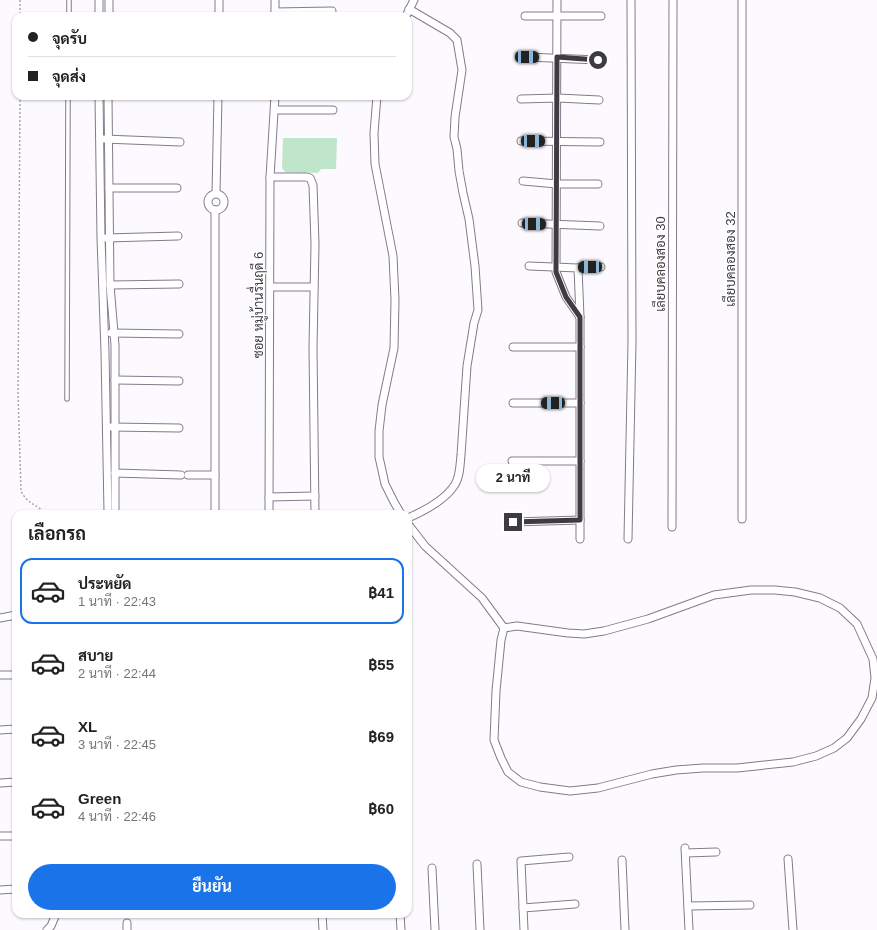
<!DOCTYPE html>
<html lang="th">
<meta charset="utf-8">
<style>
body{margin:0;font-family:Helvetica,Sarabun,sans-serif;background:#f6f6f6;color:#222;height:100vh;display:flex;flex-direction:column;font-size:15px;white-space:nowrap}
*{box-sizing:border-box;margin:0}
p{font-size:13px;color:#767676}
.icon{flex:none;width:22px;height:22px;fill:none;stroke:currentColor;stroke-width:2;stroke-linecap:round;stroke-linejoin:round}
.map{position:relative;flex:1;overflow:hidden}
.panel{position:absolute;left:12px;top:510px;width:400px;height:408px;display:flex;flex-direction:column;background:#fff;border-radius:12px;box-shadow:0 1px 3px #0004}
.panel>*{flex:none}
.hud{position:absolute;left:12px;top:12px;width:400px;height:88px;border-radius:12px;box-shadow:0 1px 3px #0004;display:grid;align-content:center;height:88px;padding:0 16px;background:#fff}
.end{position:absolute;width:18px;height:18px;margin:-9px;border:5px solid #3f3b43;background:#fff;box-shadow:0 0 0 2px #fff}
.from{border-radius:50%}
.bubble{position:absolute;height:28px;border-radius:14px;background:#fff;box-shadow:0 1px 3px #0004;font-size:13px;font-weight:700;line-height:28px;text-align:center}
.car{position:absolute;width:12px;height:24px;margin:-12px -6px;border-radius:5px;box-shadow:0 0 3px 1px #0007;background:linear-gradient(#222 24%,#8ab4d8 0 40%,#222 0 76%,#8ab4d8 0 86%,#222 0)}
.hud b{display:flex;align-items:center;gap:14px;height:38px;font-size:15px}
.hud b+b{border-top:1px solid #e0e0e0}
.hud i{width:10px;height:10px;background:#222}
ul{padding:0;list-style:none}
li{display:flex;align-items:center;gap:12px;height:66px;margin:0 8px 6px;padding:0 8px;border:2px solid transparent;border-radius:12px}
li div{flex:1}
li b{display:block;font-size:15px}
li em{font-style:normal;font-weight:700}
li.on{border-color:#1a73e8}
li>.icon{width:36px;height:36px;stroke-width:1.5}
h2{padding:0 16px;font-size:18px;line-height:48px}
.action{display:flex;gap:8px;margin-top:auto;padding:8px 16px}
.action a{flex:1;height:46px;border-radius:24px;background:#1a73e8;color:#fff;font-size:16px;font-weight:700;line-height:46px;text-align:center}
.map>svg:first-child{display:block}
.green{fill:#bfe6cb}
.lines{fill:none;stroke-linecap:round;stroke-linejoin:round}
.service-casing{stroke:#857a8c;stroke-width:5.5}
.minor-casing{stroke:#857a8c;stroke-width:9}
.path{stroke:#a9a6ac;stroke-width:1.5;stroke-dasharray:2 2;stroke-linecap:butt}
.service{stroke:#fff;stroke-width:3.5}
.minor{stroke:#fff;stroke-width:7}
.route{stroke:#3f3b43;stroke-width:5}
.labels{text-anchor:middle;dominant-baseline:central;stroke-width:3;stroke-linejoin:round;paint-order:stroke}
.street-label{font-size:13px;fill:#3f3b43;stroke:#fff}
</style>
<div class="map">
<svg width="877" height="930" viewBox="0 0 877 930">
<rect width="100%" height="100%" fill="#fcfafe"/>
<polygon class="green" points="283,138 337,138 336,169 321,169 318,173 285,172 282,168"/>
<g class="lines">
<defs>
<g id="service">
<polyline points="69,16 69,0"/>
<polyline points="67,399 68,96"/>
</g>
<g id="minor">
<polyline points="99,0 99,16"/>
<polyline points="557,0 556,272 566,297 580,317 580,539"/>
<polyline points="275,12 332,11"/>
<polyline points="109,16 109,0"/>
<polyline points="219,16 219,0"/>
<polyline points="275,16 275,0"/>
<polyline points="406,16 414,0"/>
<polyline points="525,16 601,16"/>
<polyline points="527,57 598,60"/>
<polyline points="99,96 101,238 105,352 108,512 110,514"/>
<polyline points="108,96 110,285 115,345 115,514"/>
<polyline points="377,96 374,133 375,164 393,256 395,300 394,348 382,405 379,431 379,457 385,484 394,502 401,514"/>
<polyline points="521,99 558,98 599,100"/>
<polyline points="275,110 333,110"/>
<polyline points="104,139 180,142"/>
<polyline points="521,141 600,142"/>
<polyline points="270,177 306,177 310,178 313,185 315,244 313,348 315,514"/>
<polyline points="523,181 557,184 598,184"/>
<polyline points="109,188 177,188"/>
<polyline points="216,193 218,96"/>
<circle cx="216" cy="202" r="8"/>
<polyline points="522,223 600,226"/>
<polyline points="106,238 178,236"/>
<polyline points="529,266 578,268 580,317"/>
<polyline points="578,268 601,267"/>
<polyline points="110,285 179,284"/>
<polyline points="270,287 314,287"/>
<polyline points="111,333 179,334"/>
<polyline points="513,347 580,347"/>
<polyline points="115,380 179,381"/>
<polyline points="513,403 580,403"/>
<polyline points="111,427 179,428"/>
<polyline points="512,461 580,461"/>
<polyline points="115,473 181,475"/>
<polyline points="188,475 215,475"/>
<polyline points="269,497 315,496"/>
<polyline points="215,514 215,210"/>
<polyline points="269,514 270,177 275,96"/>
<path d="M408 518C424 511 444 501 454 486 460 478 460 465 461 455L467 366 474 323 478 310 475 266 469 219 463 193 459 171 457 149 454 137 455 117 462 70 457 40 450 33 409 9"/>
<polyline points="742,519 742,0"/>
<polyline points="513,522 580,520"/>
<polyline points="408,524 425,546 482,598 504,628 501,640 496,691 494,740 501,758 508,772 521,782 540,787 570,791 598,788 652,774 676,770 703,768 737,768 793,762 816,756 834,748 847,738 861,719 872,698 875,678 873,659 857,624 840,608 820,598 795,592 775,590 751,590 714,595 648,619 604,631 584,634 568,633 517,626 504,628"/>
<polyline points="672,527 673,0"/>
<polyline points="628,539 632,342 631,0"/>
<polyline points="0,618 16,615"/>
<polyline points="0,675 16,675"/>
<polyline points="0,730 16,729"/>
<polyline points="0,783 16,782"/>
<polyline points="0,836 16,836"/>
<polyline points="685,848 689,930"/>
<polyline points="686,853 716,852"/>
<polyline points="788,859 793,930"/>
<polyline points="622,860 625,930"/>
<polyline points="477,864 480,930"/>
<polyline points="432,868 435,930"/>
<polyline points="0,890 16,889"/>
<polyline points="688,906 750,905"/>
<polyline points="523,908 575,904"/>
<polyline points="322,914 323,930"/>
<polyline points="400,914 401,930"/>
<polyline points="127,923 127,930"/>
<polyline points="47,930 51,926 56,914"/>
<polyline points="524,930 521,861 569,857"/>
</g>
</defs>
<use href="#service" class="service-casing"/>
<use href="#minor" class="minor-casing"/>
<g class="path">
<polyline points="20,0 20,16"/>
<path d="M20 96 18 393 21 491C28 505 37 504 46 514"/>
</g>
<use href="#service" class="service"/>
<use href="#minor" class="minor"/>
</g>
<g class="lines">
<polyline class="route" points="513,522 580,520 580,317 566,297 556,272 557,57 598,60"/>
</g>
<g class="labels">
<g class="street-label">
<text transform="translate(730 259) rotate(-90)">เลียบคลองสอง 32</text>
<text transform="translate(660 264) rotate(-90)">เลียบคลองสอง 30</text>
<text transform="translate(258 305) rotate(-90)">ซอย หมู่บ้านรื่นฤดี 6</text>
</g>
</g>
</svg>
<i class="end from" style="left:598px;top:60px"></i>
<i class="end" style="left:513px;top:522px"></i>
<div class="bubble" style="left:476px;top:464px;width:74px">2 นาที</div>
<i class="car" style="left:527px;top:57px;rotate:91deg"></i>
<i class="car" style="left:533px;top:141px;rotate:90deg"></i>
<i class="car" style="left:534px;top:224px;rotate:91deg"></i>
<i class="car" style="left:590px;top:267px;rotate:269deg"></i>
<i class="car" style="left:553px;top:403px;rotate:269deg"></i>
<div class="hud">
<b><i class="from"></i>จุดรับ</b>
<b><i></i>จุดส่ง</b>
</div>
<section class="panel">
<h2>เลือกรถ</h2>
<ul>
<li class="on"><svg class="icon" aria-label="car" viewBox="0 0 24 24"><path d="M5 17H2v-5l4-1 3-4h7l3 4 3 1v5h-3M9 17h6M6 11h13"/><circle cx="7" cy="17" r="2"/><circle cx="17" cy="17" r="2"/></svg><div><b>ประหยัด</b><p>1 นาที · 22:43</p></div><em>฿41</em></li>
<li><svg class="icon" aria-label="car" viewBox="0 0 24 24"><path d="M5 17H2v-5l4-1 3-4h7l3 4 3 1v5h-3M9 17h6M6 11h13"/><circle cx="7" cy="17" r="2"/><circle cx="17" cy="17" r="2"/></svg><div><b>สบาย</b><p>2 นาที · 22:44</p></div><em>฿55</em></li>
<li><svg class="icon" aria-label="car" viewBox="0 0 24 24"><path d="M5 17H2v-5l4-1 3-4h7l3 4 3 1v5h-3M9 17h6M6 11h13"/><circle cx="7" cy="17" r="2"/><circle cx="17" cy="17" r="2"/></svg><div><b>XL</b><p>3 นาที · 22:45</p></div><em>฿69</em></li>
<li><svg class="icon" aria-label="car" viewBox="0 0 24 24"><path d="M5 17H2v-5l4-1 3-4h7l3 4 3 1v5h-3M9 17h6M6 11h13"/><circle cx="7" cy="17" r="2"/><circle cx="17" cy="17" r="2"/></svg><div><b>Green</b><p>4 นาที · 22:46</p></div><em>฿60</em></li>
</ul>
<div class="action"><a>ยืนยัน</a></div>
</section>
</div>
